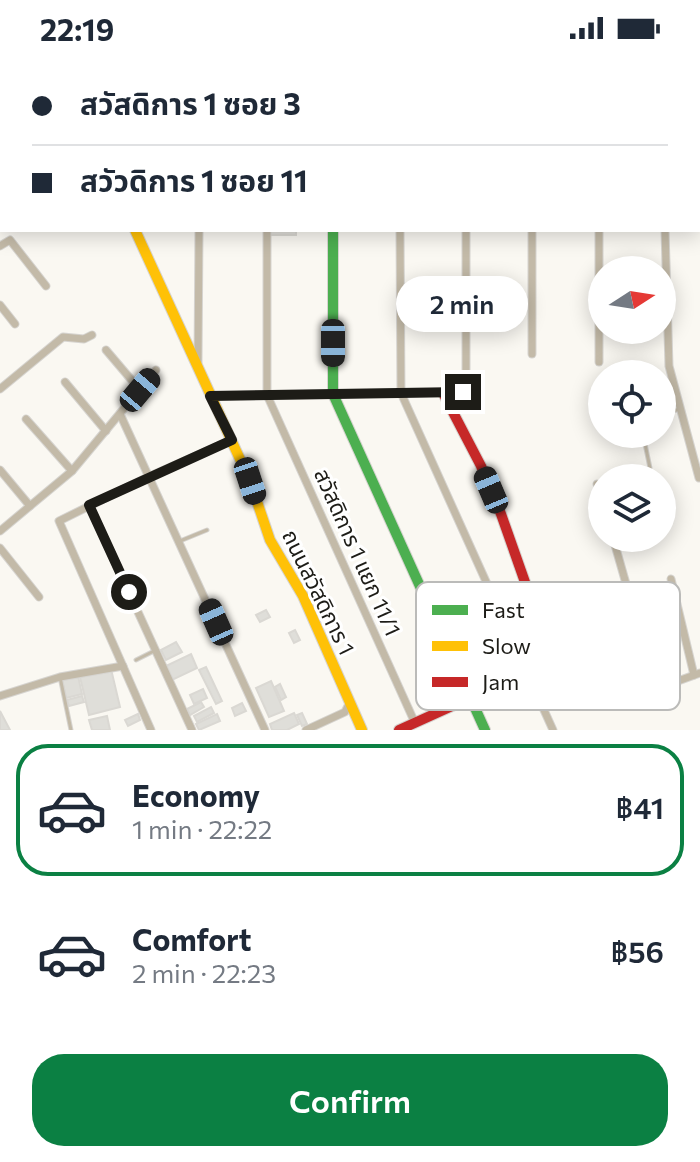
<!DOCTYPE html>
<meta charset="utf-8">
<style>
body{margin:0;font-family:Commissioner,"Noto Sans Thai",sans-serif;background:#f6f6f7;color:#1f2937;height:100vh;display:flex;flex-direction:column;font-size:30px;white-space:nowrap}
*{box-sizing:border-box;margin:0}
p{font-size:26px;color:#747a83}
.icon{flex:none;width:44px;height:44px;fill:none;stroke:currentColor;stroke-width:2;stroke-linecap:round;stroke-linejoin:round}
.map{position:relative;height:674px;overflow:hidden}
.details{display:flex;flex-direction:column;background:#fff;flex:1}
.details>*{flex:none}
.hud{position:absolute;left:0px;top:0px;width:700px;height:176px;box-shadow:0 4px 20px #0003;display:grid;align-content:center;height:176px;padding:0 32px;background:#fff}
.needle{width:52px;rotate:78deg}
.buttons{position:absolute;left:588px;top:200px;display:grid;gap:16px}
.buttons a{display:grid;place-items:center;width:88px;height:88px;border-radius:50%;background:#fff;box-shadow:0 4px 20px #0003;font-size:40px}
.end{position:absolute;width:36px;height:36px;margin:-18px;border:10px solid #1d1c17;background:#fff;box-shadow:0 0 0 4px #fff}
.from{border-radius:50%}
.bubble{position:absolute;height:56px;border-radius:28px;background:#fff;box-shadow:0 4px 20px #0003;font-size:26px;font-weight:600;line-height:56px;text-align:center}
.car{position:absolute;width:24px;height:48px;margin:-24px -12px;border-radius:10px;box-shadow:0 0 6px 2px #0007;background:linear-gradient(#222 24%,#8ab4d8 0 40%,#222 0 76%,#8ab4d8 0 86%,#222 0)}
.hud b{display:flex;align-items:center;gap:28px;height:76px;font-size:30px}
.hud b+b{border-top:2px solid #e0e1e3}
.hud i{width:20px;height:20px;background:#1f2937}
ul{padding:14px 0 0;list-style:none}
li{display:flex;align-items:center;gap:24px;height:132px;margin:0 16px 12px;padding:0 16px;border:4px solid transparent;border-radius:32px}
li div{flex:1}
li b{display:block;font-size:30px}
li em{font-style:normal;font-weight:600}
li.on{border-color:#0b8043}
li>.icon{width:72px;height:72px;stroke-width:1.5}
.cta{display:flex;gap:16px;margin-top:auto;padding:16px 32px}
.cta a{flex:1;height:92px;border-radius:32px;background:#0b8043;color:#fff;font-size:32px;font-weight:600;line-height:92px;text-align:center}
.status{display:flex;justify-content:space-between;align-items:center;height:56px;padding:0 40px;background:#fff;direction:ltr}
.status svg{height:22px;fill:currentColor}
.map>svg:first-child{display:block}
.building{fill:#dfded9;stroke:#dad8d3;stroke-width:2}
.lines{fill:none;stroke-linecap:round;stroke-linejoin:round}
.lane-casing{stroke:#d6d4d0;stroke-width:5}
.street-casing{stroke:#d6d4d0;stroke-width:9}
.fast-casing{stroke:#d6d4d0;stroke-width:12}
.slow-casing{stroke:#d6d4d0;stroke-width:12}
.jam-casing{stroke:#d6d4d0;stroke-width:12}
.lane{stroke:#c3baa8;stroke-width:3}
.street{stroke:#c3baa8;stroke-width:7}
.fast{stroke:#4caf50;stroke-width:10}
.slow{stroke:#ffc107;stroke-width:10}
.jam{stroke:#c62828;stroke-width:10}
.route{stroke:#1d1c17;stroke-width:10}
.labels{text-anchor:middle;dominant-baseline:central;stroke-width:6;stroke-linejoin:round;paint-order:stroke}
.street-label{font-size:22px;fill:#1d1c17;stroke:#fff}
.key{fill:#fff;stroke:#bbbbb9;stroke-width:2}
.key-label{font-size:22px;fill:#1d1c17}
</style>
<div class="status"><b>22:19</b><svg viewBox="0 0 49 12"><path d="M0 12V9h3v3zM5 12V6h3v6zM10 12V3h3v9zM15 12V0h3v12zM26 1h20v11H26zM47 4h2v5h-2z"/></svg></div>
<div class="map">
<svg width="700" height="674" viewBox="0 0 700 674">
<rect width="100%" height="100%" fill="#faf8f2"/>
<g class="building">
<rect x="268" y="174" width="28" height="5"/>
<polygon points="266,554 270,561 260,566 256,559"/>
<polygon points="295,574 300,584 294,587 289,577"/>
<polygon points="176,586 182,596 166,604 161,594"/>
<polygon points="191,598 197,612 172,624 166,610"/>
<polygon points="206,611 222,645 216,648 199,614"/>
<polygon points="111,613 120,651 89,659 80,621"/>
<polygon points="78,620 82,638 66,642 62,623"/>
<polygon points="271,625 284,655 269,661 256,632"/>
<polygon points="280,628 286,641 281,644 275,631"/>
<polygon points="203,633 207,642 194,648 190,639"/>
<polygon points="82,640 84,646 69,650 67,644"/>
<polygon points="201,646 204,651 190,659 187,653"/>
<polygon points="242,647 246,655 235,660 232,652"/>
<polygon points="211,651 214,657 197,666 194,660"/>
<polygon points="0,655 10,674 0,674"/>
<polygon points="294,657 299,668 287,674 272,674 270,668"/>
<polygon points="302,657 307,668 302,670 297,659"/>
<polygon points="138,658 140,664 128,670 125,664"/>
<polygon points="217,658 220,665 199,674 196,668"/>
<polygon points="107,660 110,674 92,674 89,664"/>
</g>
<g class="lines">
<defs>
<g id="lane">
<polyline points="662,358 680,353"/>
<polyline points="643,378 650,412 647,419 643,420"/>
<polyline points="180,485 207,474"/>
<polyline points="136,604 154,595"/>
<polyline points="60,621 71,674"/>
</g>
<g id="street">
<polyline points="56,0 57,2"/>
<polyline points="133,0 133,2"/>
<polyline points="199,0 199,2"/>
<polyline points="266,0 266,2"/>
<polyline points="332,0 332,2"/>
<polyline points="398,0 398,2"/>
<polyline points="465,0 465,2"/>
<polyline points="532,0 532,2"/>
<polyline points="598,0 598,2"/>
<polyline points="665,0 665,2"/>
<polyline points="0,89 2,94"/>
<polyline points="0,139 2,138"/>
<polyline points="267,174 267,339 415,667"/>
<polyline points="400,174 401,337 553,674"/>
<polyline points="532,174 532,298"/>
<polyline points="599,174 599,306"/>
<polyline points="665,174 669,310 699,422"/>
<polyline points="0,190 10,184 46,230"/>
<polyline points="0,249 15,268"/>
<polyline points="106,294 140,334"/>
<polyline points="198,306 199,174"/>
<polyline points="65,326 106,375"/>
<polyline points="0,333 63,281 84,283 92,279"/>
<polyline points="210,340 463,336 466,332 466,174"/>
<polyline points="120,358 265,674"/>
<polyline points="26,363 72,415"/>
<polyline points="0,414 30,450"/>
<polyline points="597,428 602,444"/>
<polyline points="89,449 192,674"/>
<polyline points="0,475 72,415 156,314"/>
<polyline points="613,482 656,633"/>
<polyline points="0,492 39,541"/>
<polyline points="671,523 694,619"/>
<polyline points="0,640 60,621 123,610"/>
<polyline points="635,644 656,633 700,617"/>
<polyline points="151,674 59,465 150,420 232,384"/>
<polyline points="306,674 345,656 350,646"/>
</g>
<polyline id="fast" points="333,174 333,338 485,674"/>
<polyline id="slow" points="135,174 250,425 270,484 303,540 362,674"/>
<polyline id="jam" points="399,674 545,608 551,600 501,458 481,410 443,337"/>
</defs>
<use href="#lane" class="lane-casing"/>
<use href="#street" class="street-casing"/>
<use href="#fast" class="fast-casing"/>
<use href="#slow" class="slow-casing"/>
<use href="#jam" class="jam-casing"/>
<use href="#lane" class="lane"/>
<use href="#street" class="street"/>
<use href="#fast" class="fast"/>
<use href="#slow" class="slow"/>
<use href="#jam" class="jam"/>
</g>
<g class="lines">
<polyline class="route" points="129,536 89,449 232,384 210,340 463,336"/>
</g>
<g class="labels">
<g class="street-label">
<text transform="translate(358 496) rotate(66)">สวัสดิการ 1 แยก 11/1</text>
<text transform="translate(319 536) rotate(64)">ถนนสวัสดิการ 1</text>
</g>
</g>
<rect x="416" y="526" width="264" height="128" rx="12" class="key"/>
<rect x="432" y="549" width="36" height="10" fill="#4caf50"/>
<rect x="432" y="585" width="36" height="10" fill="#ffc107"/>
<rect x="432" y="621" width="36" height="10" fill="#c62828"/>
<g class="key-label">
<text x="482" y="562">Fast</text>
<text x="482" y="598">Slow</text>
<text x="482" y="634">Jam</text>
</g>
</svg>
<div class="buttons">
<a><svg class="needle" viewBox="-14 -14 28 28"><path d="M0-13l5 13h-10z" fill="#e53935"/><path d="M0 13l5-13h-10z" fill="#747a83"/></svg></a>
<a><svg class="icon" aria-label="locate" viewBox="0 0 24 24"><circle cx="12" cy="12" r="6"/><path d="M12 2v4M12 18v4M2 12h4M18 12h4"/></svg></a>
<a><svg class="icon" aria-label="layers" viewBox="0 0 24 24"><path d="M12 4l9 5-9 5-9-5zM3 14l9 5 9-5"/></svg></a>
</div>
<i class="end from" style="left:129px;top:536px"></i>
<i class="end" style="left:463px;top:336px"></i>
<div class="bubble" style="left:396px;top:220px;width:132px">2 min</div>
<i class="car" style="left:333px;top:287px;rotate:180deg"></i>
<i class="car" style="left:140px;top:334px;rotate:40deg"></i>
<i class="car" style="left:250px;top:425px;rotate:162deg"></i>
<i class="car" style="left:491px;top:434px;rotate:337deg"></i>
<i class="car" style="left:216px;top:566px;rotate:336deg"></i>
<div class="hud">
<b><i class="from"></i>สวัสดิการ 1 ซอย 3</b>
<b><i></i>สวัวดิการ 1 ซอย 11</b>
</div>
</div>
<section class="details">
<ul>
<li class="on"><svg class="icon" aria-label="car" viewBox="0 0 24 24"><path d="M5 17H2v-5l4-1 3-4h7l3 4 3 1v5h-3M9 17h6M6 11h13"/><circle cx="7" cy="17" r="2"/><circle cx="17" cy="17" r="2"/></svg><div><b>Economy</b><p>1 min · 22:22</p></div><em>฿41</em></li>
<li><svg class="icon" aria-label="car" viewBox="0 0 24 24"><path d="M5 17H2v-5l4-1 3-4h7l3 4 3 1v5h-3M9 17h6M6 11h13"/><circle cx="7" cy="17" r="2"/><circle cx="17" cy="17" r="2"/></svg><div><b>Comfort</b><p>2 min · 22:23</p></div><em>฿56</em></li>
</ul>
<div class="cta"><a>Confirm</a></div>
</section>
